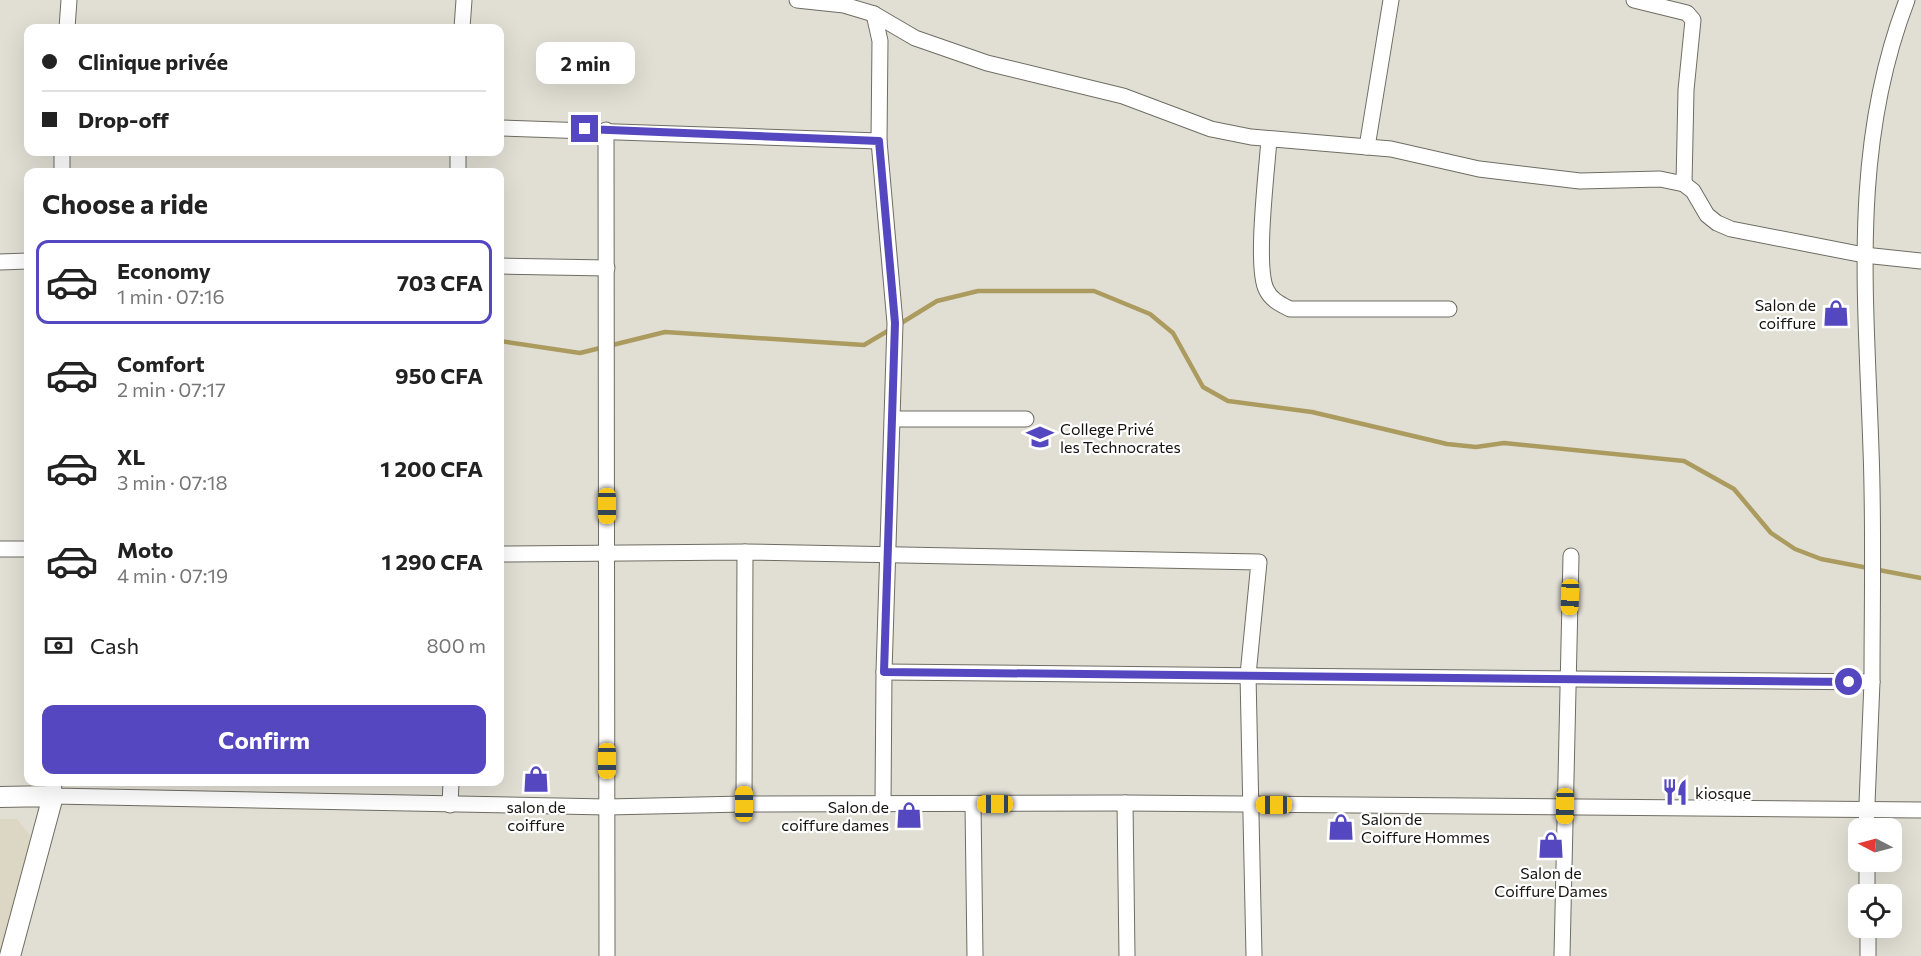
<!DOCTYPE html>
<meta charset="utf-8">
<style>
body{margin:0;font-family:Commissioner,sans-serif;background:#f2f2f2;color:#222;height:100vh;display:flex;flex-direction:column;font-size:22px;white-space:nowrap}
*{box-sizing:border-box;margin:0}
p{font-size:20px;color:#767676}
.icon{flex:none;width:33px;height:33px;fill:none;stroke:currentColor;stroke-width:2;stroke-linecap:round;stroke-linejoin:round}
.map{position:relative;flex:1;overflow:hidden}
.drawer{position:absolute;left:24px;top:168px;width:480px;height:618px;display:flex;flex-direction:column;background:#fff;border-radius:12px;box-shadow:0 6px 24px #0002}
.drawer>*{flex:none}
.banner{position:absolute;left:24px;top:24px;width:480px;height:132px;border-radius:12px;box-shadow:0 6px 24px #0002;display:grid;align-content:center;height:132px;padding:0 18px;background:#fff}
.needle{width:39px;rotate:276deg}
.controls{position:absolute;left:1848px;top:818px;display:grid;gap:12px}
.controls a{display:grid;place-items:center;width:54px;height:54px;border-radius:12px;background:#fff;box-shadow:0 6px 24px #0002;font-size:30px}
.end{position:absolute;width:27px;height:27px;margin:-14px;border:8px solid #5447bf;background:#fff;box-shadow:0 0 0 3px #fff}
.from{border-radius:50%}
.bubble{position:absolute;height:42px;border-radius:12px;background:#fff;box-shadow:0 6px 24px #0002;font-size:20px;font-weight:700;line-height:42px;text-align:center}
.car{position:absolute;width:18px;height:36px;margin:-18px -9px;border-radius:8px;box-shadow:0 0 4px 2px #0007;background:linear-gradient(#f5c518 24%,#345 0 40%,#f5c518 0 76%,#345 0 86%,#f5c518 0)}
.banner b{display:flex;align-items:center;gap:21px;height:57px;font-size:22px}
.banner b+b{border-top:2px solid #e0e0e0}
.banner i{width:15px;height:15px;background:#222}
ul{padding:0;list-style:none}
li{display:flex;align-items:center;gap:18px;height:84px;margin:0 12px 9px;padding:0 6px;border:3px solid transparent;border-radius:12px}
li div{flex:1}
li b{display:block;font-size:22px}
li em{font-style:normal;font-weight:700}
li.selected{border-color:#5447bf}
li>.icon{width:54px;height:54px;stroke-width:1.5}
h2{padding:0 18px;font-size:27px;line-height:72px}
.pay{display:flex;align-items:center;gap:15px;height:66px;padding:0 18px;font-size:22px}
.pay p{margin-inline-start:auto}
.button{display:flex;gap:12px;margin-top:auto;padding:12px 18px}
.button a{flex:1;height:69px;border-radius:12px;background:#5447bf;color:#fff;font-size:24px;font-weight:700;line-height:69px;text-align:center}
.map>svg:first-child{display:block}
.built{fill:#dcd7c4}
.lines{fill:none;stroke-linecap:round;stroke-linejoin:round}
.stream{stroke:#ac9b5f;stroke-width:4.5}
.minor-casing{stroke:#6f6d63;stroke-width:17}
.tertiary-casing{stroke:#6f6d63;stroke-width:22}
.minor{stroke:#fff;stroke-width:15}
.tertiary{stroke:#fff;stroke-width:20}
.route{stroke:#5447bf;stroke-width:8}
.labels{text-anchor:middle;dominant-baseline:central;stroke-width:4.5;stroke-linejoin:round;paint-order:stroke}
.poi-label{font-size:16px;fill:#14130f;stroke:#fff;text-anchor:start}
</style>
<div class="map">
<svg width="1921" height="956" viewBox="0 0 1921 956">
<rect width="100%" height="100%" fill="#e1dfd4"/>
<polygon class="built" points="0,819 17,819 35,842 4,956 0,956"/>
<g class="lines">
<g class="stream">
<polyline points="898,325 937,301 978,291 1094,291 1150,314 1173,333 1203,387 1228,401 1312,412 1447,444 1476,447 1504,443 1684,461 1734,489 1771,533 1795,549 1821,559 1921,578"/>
<polyline points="500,341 580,353 665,332 864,345 891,329"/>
</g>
<defs>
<g id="minor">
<polyline points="797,0 844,5 874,14 915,38 987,63 1123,96 1211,129 1251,137 1391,149 1479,169 1580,181 1660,179 1684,184 1693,191 1707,215 1717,223 1731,229 1864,255 1921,261"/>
<polyline points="1634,0 1687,13 1693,20 1686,90 1684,184"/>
<polyline points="874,14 880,41 879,141 895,323 884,672 883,805"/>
<polyline points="67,28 69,0"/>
<polyline points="462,28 464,0"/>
<polyline points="500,128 879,141"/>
<polyline points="606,130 607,956"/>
<path d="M1269 139C1267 170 1255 265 1266 289 1271 300 1280 304 1290 309H1449"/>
<polyline points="1367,147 1391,0"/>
<polyline points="62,172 62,152"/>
<polyline points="458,172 458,152"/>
<polyline points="0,262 28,261"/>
<polyline points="500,266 607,268"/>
<polyline points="893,419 1026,419"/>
<polyline points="0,549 28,549"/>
<polyline points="500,554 745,552 1259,562 1248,675 1254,956"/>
<polyline points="884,672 1872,682 1866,828"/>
<path d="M1872 682C1872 605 1874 527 1871 450 1866 295 1850 148 1907 0"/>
<polyline points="54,782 53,796 607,807 744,804 1125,803 1921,810"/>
<polyline points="1125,803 1127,956"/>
<polyline points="744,804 745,552"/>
<polyline points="973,804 975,956"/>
<polyline points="450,805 451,782"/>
<polyline points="1867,861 1867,894"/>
<polyline points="1868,927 1868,956"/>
<polyline points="1562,956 1571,556"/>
</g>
<polyline id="tertiary" points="0,797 53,796 10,956"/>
</defs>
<use href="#minor" class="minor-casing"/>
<use href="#tertiary" class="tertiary-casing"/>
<use href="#minor" class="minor"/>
<use href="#tertiary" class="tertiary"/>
</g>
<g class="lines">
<polyline class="route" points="585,129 879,141 895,323 884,672 1849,682"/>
</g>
<defs>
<symbol id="shop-bare" viewBox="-9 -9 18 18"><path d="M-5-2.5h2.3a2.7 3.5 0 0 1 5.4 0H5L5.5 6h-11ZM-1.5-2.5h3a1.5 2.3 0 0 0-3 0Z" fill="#5447bf" stroke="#fff" stroke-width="2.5" paint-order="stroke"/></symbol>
<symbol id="university-bare" viewBox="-9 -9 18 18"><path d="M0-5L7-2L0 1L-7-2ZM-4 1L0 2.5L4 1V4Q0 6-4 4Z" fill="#5447bf" stroke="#fff" stroke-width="2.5" paint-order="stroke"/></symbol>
<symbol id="restaurant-bare" viewBox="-9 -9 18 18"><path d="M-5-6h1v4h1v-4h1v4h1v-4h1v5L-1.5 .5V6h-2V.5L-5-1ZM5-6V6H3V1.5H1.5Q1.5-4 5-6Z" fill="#5447bf" stroke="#fff" stroke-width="2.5" paint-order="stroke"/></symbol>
</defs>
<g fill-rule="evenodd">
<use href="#shop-bare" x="1817" y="294" width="38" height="38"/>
<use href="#university-bare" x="1021" y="418" width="38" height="38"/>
<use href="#shop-bare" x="517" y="760" width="38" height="38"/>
<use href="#restaurant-bare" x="1656" y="773" width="38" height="38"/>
<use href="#shop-bare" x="890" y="796" width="38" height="38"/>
<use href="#shop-bare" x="1322" y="808" width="38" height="38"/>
<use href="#shop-bare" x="1532" y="826" width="38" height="38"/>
</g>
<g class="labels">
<g class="poi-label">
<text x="1816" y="304" text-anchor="end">Salon de<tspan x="1816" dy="18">coiffure</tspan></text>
<text x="1060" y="428">College Privé<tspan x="1060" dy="18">les Technocrates</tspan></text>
<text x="1695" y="792">kiosque</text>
<text x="536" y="806" text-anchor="middle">salon de<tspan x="536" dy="18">coiffure</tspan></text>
<text x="889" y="806" text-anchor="end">Salon de<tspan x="889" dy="18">coiffure dames</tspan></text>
<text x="1361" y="818">Salon de<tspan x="1361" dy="18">Coiffure Hommes</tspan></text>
<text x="1551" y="872" text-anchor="middle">Salon de<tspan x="1551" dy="18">Coiffure Dames</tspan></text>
</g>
</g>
</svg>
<div class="controls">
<a><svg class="needle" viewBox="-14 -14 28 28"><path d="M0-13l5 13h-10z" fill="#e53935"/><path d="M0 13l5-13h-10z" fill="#767676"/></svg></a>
<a><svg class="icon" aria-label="locate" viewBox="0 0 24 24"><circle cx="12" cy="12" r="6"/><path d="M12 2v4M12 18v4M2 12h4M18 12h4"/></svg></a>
</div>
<i class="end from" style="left:1849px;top:682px"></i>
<i class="end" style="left:585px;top:129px"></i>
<div class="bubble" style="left:536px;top:42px;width:99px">2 min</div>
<i class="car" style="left:607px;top:506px;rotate:180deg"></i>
<i class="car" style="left:1570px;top:597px;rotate:182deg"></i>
<i class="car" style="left:607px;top:761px;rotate:180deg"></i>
<i class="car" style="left:744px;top:804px;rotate:0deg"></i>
<i class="car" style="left:995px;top:804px;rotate:270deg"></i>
<i class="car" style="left:1274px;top:805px;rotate:270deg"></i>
<i class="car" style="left:1565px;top:806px;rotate:181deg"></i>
<div class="banner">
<b><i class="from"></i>Clinique privée</b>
<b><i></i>Drop-off</b>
</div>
<section class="drawer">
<h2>Choose a ride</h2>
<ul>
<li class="selected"><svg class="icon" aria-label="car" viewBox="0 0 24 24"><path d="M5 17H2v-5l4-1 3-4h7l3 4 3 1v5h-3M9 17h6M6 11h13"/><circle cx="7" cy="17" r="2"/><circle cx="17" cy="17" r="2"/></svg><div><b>Economy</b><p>1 min · 07:16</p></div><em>703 CFA</em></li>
<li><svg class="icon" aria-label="car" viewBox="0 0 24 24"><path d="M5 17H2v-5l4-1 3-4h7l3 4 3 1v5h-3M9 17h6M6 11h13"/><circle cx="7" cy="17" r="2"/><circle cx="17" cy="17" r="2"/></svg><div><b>Comfort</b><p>2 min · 07:17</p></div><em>950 CFA</em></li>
<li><svg class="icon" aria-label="car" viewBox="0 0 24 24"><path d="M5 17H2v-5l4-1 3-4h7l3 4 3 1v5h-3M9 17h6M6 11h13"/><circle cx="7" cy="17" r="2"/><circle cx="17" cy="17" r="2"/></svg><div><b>XL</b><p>3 min · 07:18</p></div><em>1 200 CFA</em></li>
<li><svg class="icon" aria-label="car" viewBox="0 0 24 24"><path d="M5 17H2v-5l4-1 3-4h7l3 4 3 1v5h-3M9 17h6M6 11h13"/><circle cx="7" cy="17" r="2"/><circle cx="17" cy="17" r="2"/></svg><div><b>Moto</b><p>4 min · 07:19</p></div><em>1 290 CFA</em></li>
</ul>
<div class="pay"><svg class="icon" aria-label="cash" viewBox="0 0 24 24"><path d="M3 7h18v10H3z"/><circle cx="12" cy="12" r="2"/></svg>Cash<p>800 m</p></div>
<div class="button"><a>Confirm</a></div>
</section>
</div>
